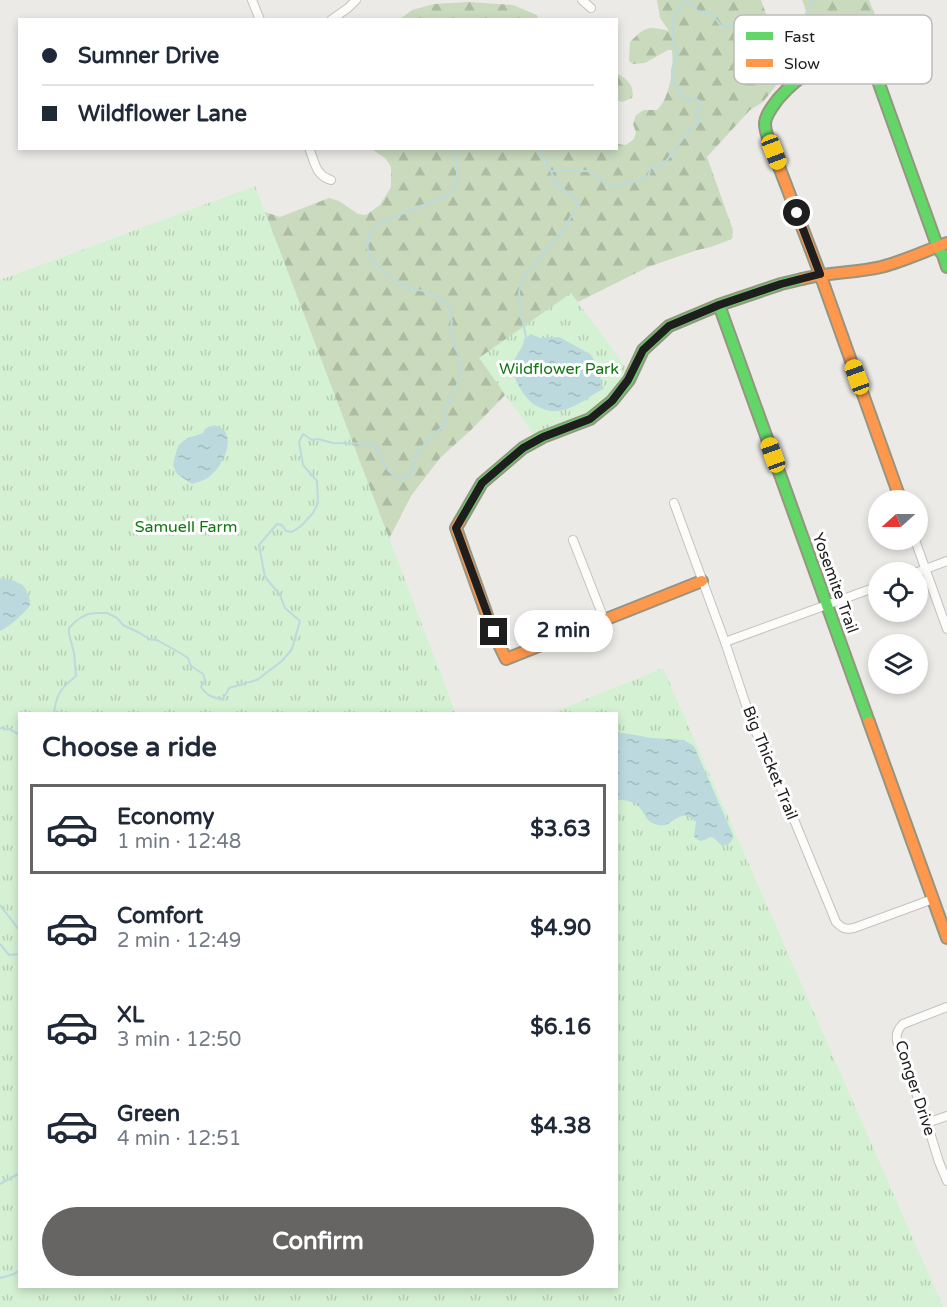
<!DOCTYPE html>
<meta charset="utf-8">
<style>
body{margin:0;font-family:"Varela Round",sans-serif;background:#f2f2f3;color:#1f2937;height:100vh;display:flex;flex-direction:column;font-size:22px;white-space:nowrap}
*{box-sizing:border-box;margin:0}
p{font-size:20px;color:#747a83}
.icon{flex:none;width:33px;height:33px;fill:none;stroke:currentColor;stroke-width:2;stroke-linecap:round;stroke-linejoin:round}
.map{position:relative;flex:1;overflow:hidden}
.drawer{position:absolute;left:18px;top:712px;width:600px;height:576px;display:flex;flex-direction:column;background:#fff;border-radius:0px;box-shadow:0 3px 9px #0003}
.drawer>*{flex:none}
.banner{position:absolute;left:18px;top:18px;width:600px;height:132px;border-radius:0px;box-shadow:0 3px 9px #0003;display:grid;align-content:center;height:132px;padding:0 24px;background:#fff}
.needle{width:39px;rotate:249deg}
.tools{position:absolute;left:868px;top:490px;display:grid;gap:12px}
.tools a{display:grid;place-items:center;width:60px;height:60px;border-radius:50%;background:#fff;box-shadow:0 3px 9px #0003;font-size:30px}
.end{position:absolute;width:27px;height:27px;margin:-14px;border:8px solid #1e1e1e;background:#fff;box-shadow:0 0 0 3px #fff}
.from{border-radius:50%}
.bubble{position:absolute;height:42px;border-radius:21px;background:#fff;box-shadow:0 3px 9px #0003;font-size:20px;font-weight:700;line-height:42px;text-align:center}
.car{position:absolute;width:18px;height:36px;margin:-18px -9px;border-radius:8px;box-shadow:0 0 4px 2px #0007;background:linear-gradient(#f5c518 24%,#345 0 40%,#f5c518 0 76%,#345 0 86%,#f5c518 0)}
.banner b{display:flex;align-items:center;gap:21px;height:57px;font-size:22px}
.banner b+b{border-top:2px solid #e0e1e3}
.banner i{width:15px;height:15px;background:#1f2937}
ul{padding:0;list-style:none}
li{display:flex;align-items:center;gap:18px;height:90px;margin:0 12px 9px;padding:0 12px;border:3px solid transparent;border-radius:0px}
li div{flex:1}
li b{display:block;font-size:22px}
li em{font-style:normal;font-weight:700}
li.selected{border-color:#666564}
li>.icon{width:54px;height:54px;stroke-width:1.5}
h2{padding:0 24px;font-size:27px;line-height:72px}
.cta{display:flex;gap:12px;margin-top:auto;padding:12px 24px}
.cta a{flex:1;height:69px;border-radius:36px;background:#666564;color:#fff;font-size:24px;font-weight:700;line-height:69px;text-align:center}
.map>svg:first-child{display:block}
.forest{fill:url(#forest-firs)}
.park{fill:url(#park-tufts)}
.water{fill:url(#water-ripples)}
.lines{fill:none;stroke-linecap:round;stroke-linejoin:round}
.stream{stroke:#bcdade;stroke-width:2}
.street-casing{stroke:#c3c2c1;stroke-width:10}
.fast-casing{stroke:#959580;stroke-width:14}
.slow-casing{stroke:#959580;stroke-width:14}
.street{stroke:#fcfcfb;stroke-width:8}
.fast{stroke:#63d668;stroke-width:10}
.slow{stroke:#ff974d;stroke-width:10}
.route{stroke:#1e1e1e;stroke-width:8}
.labels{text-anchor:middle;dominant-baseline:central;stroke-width:6;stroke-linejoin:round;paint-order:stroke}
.park-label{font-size:16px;fill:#107811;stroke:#fff}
.street-label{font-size:16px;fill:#1e1e1e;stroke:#fff}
.key{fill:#fff;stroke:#bcbcbc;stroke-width:1.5}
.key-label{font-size:16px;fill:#1e1e1e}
</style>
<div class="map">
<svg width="947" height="1307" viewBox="0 0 947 1307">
<defs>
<pattern id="forest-firs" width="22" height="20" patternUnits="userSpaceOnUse" patternTransform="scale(1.5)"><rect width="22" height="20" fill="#c9dabd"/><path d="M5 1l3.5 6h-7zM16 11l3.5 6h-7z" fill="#acbba2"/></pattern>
<pattern id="park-tufts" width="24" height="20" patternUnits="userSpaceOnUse" patternTransform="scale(1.5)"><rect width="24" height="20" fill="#d5f1d3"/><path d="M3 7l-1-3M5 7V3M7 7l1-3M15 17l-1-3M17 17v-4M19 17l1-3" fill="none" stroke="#b6ceb5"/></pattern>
<pattern id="water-ripples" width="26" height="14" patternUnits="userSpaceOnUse" patternTransform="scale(1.5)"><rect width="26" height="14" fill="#bcdade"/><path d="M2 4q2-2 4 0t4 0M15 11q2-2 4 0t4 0" fill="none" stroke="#a1bbbe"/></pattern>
</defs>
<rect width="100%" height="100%" fill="#eceae7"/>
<g class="forest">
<path d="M657 0H761L787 72 763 102 750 110 707 157 733 230 732 239 711 247 697 250 648 267 578 302 509 391 471 430 440 458 411 496 389 539 265 212 280 217 329 198 339 201 358 214 366 215 380 205 391 187V167L386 159 372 149 616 148 617 144 626 145 634 139 636 132 633 124 636 115 644 110H657C670 98 674 68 672 50H668L645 63 633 64 629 61 630 42C646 26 648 26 669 31L660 18Z"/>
<path d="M802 0H869L879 24C873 38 865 37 853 31L846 34 841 38V47L837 50 830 52C815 45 808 15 802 0Z"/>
<polygon points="469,2 513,5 537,15 538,19 400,19 412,10 434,4"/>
<path d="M617 73C626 79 635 85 632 98L622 102 617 100Z"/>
</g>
<g class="park">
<polygon points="255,186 456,714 20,714 20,1287 616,1287 616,714 549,714 663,668 943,1307 0,1307 0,280"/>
<polygon points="571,293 628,370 611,396 587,415 535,436 479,358"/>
</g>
<g class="water">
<path d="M531 334 540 338 559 337 590 354 599 367 600 371 601 384 604 388C600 391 597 392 593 395 578 404 563 415 546 410 535 406 530 403 524 394 519 387 513 377 513 369 513 355 523 351 524 339Z"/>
<path d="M214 425C240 431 224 466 210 476 206 480 198 482 192 484L177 474 173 465 174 460 178 446 182 442 188 438 203 433 205 429Z"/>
<path d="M0 578 12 580 23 585C26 590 31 599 30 604 28 611 10 625 4 629L0 631Z"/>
<path d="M617 732 652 738 684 740 694 746 733 835C732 843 730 844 722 846L714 838 710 837C704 841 699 843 694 836L696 822C678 805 674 829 658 825 638 821 649 799 617 800Z"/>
</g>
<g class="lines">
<g class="stream">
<path d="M541 148 543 157 551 171H588L612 187 641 180 649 175 650 168 663 165 692 127 700 122 696 112 700 108V102L695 98 688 101 682 96 672 78V69L677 54 672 35 673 20 680 5 684 3 693 4 697 11 713 15 721 26C731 25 744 23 751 32L771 30 778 35 788 34 798 29 813 0"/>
<polyline points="526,337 520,309 519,292 524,276 565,228 570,218 578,206 578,202 555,182 551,171"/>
<path d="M54 714C56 694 61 688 76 676L74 653 69 634V628L76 621 82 617 88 614 97 613H107L117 618 123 625 140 633 149 639 157 640 182 654 188 658 191 666 203 674 205 680 201 687C207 696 213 698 223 699L229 688 257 680 282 661 292 649 300 621 285 608 280 595 265 577 259 545 277 524 282 525 286 531 292 532 301 526 313 513 318 503 317 481 303 465 299 442 303 434 312 440 318 439 333 443 374 444 387 469 399 481C420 471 408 466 419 451 427 440 436 432 446 424L445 410 457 385 461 370V362L450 331 452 321 450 315 451 308C445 304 439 297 432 294 425 290 416 290 409 288 384 277 348 248 380 223L450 194 457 185V170L455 148"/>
<polyline points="0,728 9,729 20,735"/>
<polyline points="0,905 20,931"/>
<polyline points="0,944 9,955 20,954"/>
<polyline points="0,1184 20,1173"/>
<polyline points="0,1277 1,1278 14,1274 20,1270"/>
</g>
<defs>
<g id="street">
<polyline points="252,0 260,20"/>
<polyline points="582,0 591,8"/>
<polyline points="331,20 348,8 356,0"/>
<path d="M309 148C315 162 315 175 331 180"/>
<path d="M674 503 725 642 753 726 772 766 836 922C842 928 845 930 854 928L933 899"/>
<polyline points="573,540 604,619"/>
<polyline points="915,540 947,629"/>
<polyline points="915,573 947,561"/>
<polyline points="725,642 879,586"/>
<path d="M947 1007 903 1024C898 1029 896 1033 897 1041L927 1123 939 1162 947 1181"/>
<polyline points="927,1123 947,1116"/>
</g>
<g id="fast">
<path d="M773 151C770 143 765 133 765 124 765 115 773 106 778 99 800 73 833 54 868 53L938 248 943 255 947 267"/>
<polyline points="719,305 869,722"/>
<polyline points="460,521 482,483 523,448 543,437 590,419 612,401 629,380 643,350 669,326 719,305 781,284 802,279"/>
</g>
<g id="slow">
<polyline points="773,151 820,274 901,501"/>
<path d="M802 279C828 272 855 273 881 267 904 261 925 251 947 243"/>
<polyline points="460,521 456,528 493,632 506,659 702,581"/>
<polyline points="869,722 947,938"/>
</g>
</defs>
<use href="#street" class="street-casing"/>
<use href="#fast" class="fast-casing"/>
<use href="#slow" class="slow-casing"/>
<use href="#street" class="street"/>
<use href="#fast" class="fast"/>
<use href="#slow" class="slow"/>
</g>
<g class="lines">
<polyline class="route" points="494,632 456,528 482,483 523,448 543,437 590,419 612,401 628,380 643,350 669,326 719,305 781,284 820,274 797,213"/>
</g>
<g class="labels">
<g class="park-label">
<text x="559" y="369">Wildflower Park</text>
<text x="186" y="527">Samuell Farm</text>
</g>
<g class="street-label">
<text transform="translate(835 583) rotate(70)">Yosemite Trail</text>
<text transform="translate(770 763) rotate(68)">Big Thicket Trail</text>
<text transform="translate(915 1088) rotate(72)">Conger Drive</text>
</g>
</g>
<rect x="734" y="15" width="198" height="69" rx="9" class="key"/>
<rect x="746" y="32" width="27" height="8" fill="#63d668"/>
<rect x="746" y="59" width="27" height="8" fill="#ff974d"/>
<g class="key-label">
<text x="784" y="42">Fast</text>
<text x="784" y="69">Slow</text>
</g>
</svg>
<div class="tools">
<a><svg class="needle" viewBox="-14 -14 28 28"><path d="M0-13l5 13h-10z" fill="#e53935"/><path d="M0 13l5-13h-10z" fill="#747a83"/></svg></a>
<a><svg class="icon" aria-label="locate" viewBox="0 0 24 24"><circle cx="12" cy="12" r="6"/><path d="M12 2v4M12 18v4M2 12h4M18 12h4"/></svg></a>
<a><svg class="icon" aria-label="layers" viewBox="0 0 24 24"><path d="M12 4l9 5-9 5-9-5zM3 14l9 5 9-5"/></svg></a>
</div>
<i class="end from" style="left:797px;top:213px"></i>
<i class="end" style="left:494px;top:632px"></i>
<div class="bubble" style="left:514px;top:610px;width:99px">2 min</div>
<i class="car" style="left:774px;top:152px;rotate:159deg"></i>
<i class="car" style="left:857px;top:377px;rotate:340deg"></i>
<i class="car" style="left:773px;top:455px;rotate:340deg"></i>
<div class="banner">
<b><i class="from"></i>Sumner Drive</b>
<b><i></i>Wildflower Lane</b>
</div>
<section class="drawer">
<h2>Choose a ride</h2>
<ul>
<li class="selected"><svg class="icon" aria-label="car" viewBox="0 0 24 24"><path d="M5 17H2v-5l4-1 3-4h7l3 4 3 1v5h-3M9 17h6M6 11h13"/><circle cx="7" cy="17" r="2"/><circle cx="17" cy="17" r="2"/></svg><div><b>Economy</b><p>1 min · 12:48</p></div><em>$3.63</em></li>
<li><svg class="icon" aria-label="car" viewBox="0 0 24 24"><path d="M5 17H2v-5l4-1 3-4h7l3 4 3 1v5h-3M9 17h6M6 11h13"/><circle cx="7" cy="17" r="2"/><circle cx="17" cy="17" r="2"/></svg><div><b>Comfort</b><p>2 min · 12:49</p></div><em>$4.90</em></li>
<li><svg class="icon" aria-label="car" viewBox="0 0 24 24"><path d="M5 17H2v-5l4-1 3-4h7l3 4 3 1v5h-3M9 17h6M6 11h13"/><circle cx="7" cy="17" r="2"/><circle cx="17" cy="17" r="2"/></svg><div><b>XL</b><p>3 min · 12:50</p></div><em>$6.16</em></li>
<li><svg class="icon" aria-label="car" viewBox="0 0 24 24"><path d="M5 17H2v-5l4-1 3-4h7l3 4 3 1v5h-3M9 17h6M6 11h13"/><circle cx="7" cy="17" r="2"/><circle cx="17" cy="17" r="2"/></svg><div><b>Green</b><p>4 min · 12:51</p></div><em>$4.38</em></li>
</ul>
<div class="cta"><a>Confirm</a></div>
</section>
</div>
